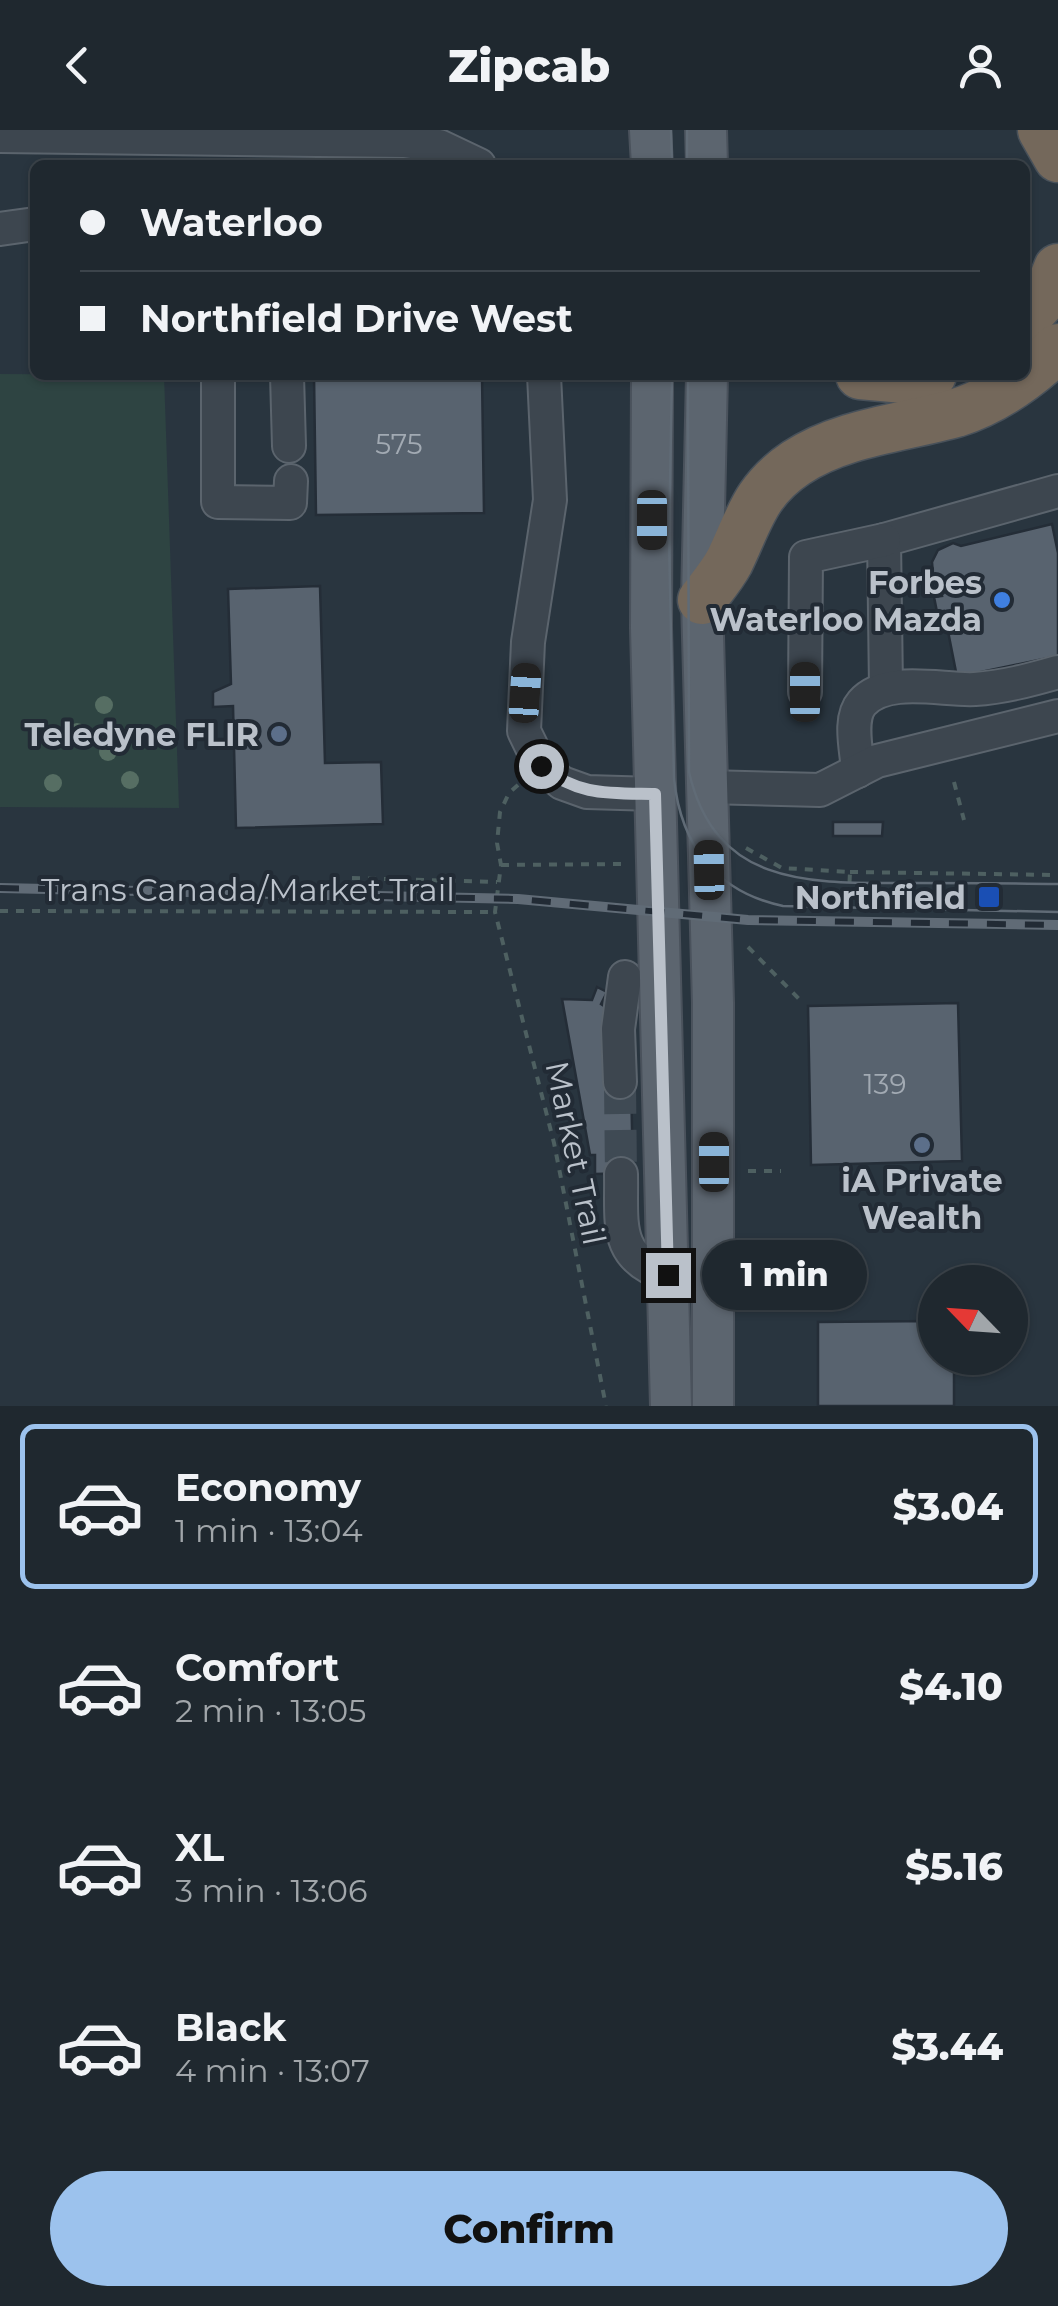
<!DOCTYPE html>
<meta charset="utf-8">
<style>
body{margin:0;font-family:Montserrat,sans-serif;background:#2c343b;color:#f1f3f6;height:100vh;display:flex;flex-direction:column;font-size:38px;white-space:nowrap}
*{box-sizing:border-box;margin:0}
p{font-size:32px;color:#a1a6aa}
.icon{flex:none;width:55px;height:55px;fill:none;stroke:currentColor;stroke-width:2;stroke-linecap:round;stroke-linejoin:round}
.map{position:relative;height:1276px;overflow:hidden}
.panel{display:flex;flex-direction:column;background:#1f282f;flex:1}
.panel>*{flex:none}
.banner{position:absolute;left:30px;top:30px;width:1000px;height:220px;border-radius:15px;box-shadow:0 2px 8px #0004,0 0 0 2px #3c444b;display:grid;align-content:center;height:220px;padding:0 50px;background:#1f282f}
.needle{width:65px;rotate:295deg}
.controls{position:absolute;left:918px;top:1135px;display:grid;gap:20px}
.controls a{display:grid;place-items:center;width:110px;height:110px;border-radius:50%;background:#1f282f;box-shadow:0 2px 8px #0004,0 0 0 2px #3c444b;font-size:50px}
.end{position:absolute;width:45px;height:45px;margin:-22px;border:12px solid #bac1ca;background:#111;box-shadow:0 0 0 5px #111}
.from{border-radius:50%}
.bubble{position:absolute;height:70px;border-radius:35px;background:#1f282f;box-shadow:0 2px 8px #0004,0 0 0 2px #3c444b;font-size:32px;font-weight:800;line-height:70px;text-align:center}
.car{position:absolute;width:30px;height:60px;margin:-30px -15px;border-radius:12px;box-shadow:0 0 8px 2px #0007;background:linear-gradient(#222 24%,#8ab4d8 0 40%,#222 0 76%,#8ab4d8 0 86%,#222 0)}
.banner b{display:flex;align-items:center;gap:35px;height:95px;font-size:38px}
.banner b+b{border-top:2px solid #3c444b}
.banner i{width:25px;height:25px;background:#f1f3f6}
ul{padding:18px 0 0;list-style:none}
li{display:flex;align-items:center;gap:30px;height:165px;margin:0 20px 15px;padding:0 30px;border:5px solid transparent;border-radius:15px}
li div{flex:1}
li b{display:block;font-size:38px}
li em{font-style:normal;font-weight:800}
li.selected{border-color:#9cc2ed}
li>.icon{width:90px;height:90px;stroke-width:1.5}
.primary-button{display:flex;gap:20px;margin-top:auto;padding:20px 50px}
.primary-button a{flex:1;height:115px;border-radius:60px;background:#9cc2ed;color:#111;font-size:40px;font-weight:800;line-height:115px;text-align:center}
header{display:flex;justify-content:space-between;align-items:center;height:130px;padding:0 50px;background:#1f282f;font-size:45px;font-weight:800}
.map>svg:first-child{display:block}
.green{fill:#2e4442}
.building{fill:#58636f;stroke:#242d37;stroke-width:2.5}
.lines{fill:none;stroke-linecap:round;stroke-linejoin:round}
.minor-tunnel{stroke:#3f4a54;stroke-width:32;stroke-dasharray:32 16;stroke-linecap:butt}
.minor-casing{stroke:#5b646d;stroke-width:36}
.major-casing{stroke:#4a525c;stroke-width:44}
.highway-casing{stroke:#48515a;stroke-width:51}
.path{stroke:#4e6061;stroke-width:4;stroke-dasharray:8 8;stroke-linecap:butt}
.minor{stroke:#3d464f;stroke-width:32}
.major{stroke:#5c656f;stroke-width:40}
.highway{stroke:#74685b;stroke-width:48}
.tram{stroke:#606b76;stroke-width:2.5}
.rail-casing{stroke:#606b76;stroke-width:10}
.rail{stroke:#222b35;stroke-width:6;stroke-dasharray:19;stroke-linecap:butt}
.tree{fill:#566e63}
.route{stroke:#bac1ca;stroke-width:12}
.shop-dot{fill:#3f7fe0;stroke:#222b35;stroke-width:4}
.service-dot{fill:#5c6f8a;stroke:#222b35;stroke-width:4}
.transit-dot{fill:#1a4fb4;stroke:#222b35;stroke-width:4}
.labels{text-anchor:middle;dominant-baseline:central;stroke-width:8;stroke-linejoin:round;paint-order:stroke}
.number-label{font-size:28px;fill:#a2aab3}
.poi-label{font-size:32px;font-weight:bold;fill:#bac1ca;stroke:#222b35;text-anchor:end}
.street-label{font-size:32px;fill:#bac1ca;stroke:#222b35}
</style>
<header><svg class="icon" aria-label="back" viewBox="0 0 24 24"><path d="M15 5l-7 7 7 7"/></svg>Zipcab<svg class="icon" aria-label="person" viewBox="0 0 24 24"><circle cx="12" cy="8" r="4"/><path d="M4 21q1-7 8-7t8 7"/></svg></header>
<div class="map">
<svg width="1058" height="1276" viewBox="0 0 1058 1276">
<rect width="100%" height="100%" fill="#29353f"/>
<polygon class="green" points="0,244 164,245 179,678 0,677"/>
<g class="building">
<polygon points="314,245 482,245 484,383 316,385"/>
<polygon points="1052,394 1058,423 1058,526 957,547 944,481 937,482 934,467 942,466 938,450 933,445 932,432 938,420 953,413 961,416"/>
<polygon points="320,456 325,633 381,632 383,694 236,698 233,576 213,577 213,562 231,554 228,459"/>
<polygon points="833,692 883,692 882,706 833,706"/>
<polygon points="597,857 607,862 601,874 607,878 631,952 633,1043 595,1044 595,1025 590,1025 562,869 592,870"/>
<polygon points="958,873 962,1031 811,1035 808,876"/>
<polygon points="935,1191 935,1228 954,1228 954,1276 818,1276 818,1192"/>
</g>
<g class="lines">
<polyline class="minor-tunnel" points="620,952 621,1044"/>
<defs>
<g id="minor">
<polyline points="0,6 404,11 439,16 479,35"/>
<polyline points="0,99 35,94"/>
<polyline points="218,245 218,372 290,373 291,351"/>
<polyline points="287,245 289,316"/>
<polyline points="544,245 550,370 528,512 524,601 541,636 562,653 587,662 655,664"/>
<polyline points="886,558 884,410 1058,361"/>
<polyline points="805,562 806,427 884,410"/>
<path d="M858 641C857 621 848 589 862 573 887 545 943 561 975 559 1004 557 1030 550 1058 542"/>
<polyline points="707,657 820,660 877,631 1058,586"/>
<polyline points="620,952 618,899 625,847"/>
<path d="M621 1044C622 1093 613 1128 668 1145"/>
</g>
<g id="major">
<polyline points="650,0 652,35"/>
<polyline points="706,0 707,35"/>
<polyline points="652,245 651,498 671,1276"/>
<polyline points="707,245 702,470 713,873 713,1276"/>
</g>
<g id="highway">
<polyline points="1042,0 1058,28"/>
<polyline points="1025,189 1047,165 1058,138"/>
<polyline points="860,245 915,250 932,245"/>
<path d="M702 470C711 458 722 445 729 432 749 391 754 361 796 333 843 302 903 298 956 283 994 271 1030 245 1058 218"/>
</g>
</defs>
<use href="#minor" class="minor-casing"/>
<use href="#major" class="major-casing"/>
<use href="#highway" class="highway-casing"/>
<g class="path">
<polyline points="954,652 964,690"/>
<polyline points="518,655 509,663 500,682 497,713 501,735 495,782 554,1013 606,1276"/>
<polyline points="746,718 782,738 850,742 849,764"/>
<polyline points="501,735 626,734"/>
<polyline points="850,742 1058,745"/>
<polyline points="352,748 497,752"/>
<polyline points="0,781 495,782"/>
<polyline points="748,817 802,872"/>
<polyline points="748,1041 781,1041"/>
</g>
<use href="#minor" class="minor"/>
<use href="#major" class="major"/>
<use href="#highway" class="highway"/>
<g class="tram">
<polyline points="671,0 672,35"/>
<polyline points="687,0 687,35"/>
<path d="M672 245 669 409 674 649C681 715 716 762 783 776L1058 782"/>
<path d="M688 245 689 642C716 759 813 753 911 753 960 753 1009 753 1058 754"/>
</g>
<defs>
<polyline id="rail" points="0,758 518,769 748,790 1058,795"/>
</defs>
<use href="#rail" class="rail-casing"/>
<use href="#rail" class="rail"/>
</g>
<g class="tree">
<circle cx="104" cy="575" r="9"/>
<circle cx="77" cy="602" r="9"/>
<circle cx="108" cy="622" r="9"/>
<circle cx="130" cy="650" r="9"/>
<circle cx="53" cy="653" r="9"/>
</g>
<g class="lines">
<path class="route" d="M541 636C577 666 610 663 655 664L668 1145"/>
</g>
<circle class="shop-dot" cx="1002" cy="470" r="10"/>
<g class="service-dot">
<circle cx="279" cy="604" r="10"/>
<circle cx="922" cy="1015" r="10"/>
</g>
<rect class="transit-dot" x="977" y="755" width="24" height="24" rx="5"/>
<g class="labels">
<g class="number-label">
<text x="399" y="314">575</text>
<text x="885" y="954">139</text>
</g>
<g class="poi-label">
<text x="982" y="452">Forbes<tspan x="982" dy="37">Waterloo Mazda</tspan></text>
<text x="259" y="604">Teledyne FLIR</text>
<text x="966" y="767">Northfield</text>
<text x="922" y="1050" text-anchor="middle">iA Private<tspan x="922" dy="37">Wealth</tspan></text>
</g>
<g class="street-label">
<text x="248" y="759">Trans Canada/Market Trail</text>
<text transform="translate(576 1023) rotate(78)">Market Trail</text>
</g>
</g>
</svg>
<div class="controls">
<a><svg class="needle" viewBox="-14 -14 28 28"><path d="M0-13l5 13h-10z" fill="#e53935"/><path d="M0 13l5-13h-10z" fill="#a1a6aa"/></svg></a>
</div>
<i class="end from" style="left:541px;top:636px"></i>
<i class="end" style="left:668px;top:1145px"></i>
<div class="bubble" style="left:702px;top:1110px;width:165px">1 min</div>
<i class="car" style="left:652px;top:390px;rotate:180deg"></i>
<i class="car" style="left:805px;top:562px;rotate:0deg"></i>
<i class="car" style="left:525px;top:563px;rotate:4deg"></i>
<i class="car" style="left:709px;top:740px;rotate:359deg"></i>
<i class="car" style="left:714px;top:1032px;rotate:0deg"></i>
<div class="banner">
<b><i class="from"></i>Waterloo</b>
<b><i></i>Northfield Drive West</b>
</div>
</div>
<section class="panel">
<ul>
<li class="selected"><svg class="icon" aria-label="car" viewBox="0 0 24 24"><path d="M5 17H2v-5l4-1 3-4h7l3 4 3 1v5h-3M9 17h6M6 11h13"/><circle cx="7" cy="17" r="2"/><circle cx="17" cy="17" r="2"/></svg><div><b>Economy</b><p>1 min · 13:04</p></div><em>$3.04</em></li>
<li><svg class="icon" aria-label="car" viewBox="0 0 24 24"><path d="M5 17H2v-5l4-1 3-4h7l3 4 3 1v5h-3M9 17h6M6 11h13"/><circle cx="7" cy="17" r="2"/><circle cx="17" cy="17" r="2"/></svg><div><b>Comfort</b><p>2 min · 13:05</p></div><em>$4.10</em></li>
<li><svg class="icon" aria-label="car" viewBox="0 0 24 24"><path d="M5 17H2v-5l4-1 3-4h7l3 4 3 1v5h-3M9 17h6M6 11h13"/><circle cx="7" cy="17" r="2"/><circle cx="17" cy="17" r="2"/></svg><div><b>XL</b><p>3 min · 13:06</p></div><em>$5.16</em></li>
<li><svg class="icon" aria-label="car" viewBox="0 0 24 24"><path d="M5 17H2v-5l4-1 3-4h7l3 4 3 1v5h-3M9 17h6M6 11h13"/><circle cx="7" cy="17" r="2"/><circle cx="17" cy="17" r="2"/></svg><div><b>Black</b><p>4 min · 13:07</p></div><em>$3.44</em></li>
</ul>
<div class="primary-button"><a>Confirm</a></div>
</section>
